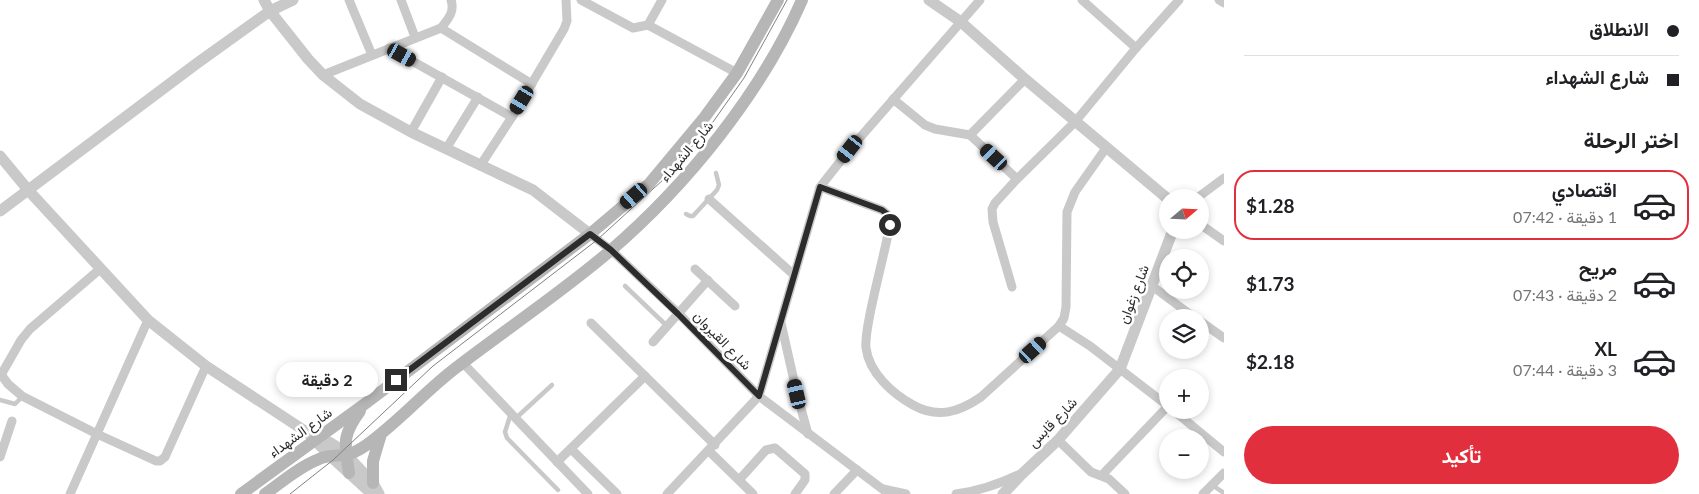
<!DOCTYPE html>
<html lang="ar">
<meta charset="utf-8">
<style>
body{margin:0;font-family:Lato,Vazirmatn,sans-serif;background:#f6f6f6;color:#202124;direction:rtl;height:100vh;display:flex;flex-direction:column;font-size:19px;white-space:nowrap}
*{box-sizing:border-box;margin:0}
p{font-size:16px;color:#757577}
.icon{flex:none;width:28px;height:28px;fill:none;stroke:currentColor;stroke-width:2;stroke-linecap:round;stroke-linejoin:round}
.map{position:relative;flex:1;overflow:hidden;direction:ltr}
.details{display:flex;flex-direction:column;background:#fff;width:475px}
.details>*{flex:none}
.top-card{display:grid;align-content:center;height:110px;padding:0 20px;background:#fff}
.needle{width:32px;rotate:71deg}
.buttons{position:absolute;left:1159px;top:189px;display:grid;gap:10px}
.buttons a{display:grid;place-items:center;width:50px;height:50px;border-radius:50%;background:#fff;box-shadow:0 2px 8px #0003;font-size:25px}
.end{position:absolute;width:22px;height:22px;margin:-11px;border:6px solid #2c2c2c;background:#fff;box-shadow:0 0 0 2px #fff}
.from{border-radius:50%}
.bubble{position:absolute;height:35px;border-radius:18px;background:#fff;box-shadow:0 2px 8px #0003;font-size:16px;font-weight:700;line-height:35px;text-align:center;direction:rtl}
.car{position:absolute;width:15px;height:30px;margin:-15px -8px;border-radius:6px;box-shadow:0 0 4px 1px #0007;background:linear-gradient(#222 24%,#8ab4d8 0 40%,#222 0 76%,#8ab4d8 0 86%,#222 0)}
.top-card b{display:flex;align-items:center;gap:18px;height:48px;font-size:19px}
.top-card b+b{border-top:1px solid #e0e0e0}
.top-card i{width:12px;height:12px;background:#202124}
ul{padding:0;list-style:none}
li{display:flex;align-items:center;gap:15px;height:70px;margin:0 10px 8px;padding:0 10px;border:2px solid transparent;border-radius:20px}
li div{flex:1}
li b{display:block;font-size:19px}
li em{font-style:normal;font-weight:700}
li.selected{border-color:#e22f3d}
li>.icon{width:45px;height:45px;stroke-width:1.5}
h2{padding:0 20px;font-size:22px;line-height:60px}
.primary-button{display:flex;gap:10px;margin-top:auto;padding:10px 20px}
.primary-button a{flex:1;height:58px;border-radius:30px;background:#e22f3d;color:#fff;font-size:20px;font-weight:700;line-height:58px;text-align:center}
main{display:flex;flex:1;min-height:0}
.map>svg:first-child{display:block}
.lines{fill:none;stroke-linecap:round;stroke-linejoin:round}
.service{stroke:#c9c9c9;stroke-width:4.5}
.minor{stroke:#c9c9c9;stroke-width:9}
.tertiary{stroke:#c9c9c9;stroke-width:11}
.secondary{stroke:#b6b6b6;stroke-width:12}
.tram{stroke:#818181;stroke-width:1}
.route{stroke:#2c2c2c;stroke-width:6}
.labels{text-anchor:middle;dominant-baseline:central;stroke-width:5;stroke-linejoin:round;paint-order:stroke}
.street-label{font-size:14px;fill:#2c2c2c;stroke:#fff}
</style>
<main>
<section class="details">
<div class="top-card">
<b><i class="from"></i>الانطلاق</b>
<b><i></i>شارع الشهداء</b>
</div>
<h2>اختر الرحلة</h2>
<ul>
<li class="selected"><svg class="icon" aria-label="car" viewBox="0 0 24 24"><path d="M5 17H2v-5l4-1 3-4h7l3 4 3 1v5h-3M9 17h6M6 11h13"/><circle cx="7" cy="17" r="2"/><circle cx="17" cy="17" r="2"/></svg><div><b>اقتصادي</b><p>1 دقيقة · 07:42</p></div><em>$1.28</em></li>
<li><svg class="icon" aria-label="car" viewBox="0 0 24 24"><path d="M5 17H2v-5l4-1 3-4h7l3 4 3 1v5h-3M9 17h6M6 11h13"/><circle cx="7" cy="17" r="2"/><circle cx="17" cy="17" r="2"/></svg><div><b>مريح</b><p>2 دقيقة · 07:43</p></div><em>$1.73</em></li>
<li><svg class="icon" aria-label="car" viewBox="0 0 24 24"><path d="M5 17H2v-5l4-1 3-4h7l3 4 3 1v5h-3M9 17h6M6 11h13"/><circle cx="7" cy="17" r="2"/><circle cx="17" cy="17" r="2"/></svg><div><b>XL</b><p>3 دقيقة · 07:44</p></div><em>$2.18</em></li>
</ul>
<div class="primary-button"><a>تأكيد</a></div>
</section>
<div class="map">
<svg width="1224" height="494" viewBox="0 0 1224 494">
<rect width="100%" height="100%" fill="#fff"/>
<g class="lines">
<g class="service">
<polyline points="686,214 690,216 693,216 717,190 719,185 716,173"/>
<polyline points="625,286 667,326"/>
<polyline points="0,400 15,404 22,397"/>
<polyline points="511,413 505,432 507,438 558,490"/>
<polyline points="516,418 552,385"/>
<polyline points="1212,485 1224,493"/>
</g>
<g class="minor">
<polyline points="349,0 372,55"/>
<polyline points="401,0 415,37"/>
<polyline points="581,0 633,28 648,25 737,73"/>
<polyline points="1082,0 1136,48"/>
<polyline points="1219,0 1224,3"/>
<polyline points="648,25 662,0"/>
<path d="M441 28C448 19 455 12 451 0"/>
<polyline points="389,48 512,117"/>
<polyline points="323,75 441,28 532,84"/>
<polyline points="893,99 925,125 935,129 970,135"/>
<polyline points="411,132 442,77"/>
<polyline points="446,149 478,97"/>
<polyline points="480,166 512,117 564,29 567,21 566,0"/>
<polyline points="1017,179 970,135 1025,79"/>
<path d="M820 187 882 210 887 214 890 225C884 255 876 284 870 314 868 325 865 338 866 348 869 373 893 394 913 405 938 419 959 412 981 397L1059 326 1064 318 1066 307 1067 212 1075 192 1106 148"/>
<polyline points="1197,198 1224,178"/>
<polyline points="709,199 794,275"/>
<polyline points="1200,224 1224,241"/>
<polyline points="590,234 611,250 678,313 759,396 889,494"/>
<polyline points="695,269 735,306"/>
<polyline points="1152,286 1195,318"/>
<polyline points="1012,287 993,222 992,209 995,203 1017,179 1075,122 1136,48 1179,0"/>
<polyline points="1200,321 1224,338"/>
<polyline points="591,323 715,445"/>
<polyline points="781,323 797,394 808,434"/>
<polyline points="1059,326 1090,346 1168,406 1102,475"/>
<polyline points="653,342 708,280"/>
<polyline points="462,362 588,494"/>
<polyline points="0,373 8,384 22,396 97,434 156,461 160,461 165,457 206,366"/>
<polyline points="1,375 21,340 30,329 100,269"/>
<polyline points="1173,410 1224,452"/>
<polyline points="1058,440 1091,472 1109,479 1125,494"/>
<polyline points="571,449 617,494"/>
<polyline points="709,451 753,494"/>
<polyline points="0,457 12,421"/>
<polyline points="557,462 645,376"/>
<polyline points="739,480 766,450 775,448 805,474 805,480 795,494"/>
<polyline points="883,489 906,494"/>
<polyline points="70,494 148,320"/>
<polyline points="667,494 759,396 820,187 850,149 980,0"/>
<polyline points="834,494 857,470"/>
<path d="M956 494C979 491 999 484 1020 474"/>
<polyline points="1203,494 1224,473"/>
</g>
<g class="tertiary">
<polyline points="264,0 270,11 308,59 323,75 360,104 411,132 533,190 590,234"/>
<polyline points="929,0 961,22 1025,79 1168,199"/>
<polyline points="0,156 29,191 148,320 206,366 308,433 329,442 343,451 373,483 379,494"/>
<polyline points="0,211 196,64 270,11 293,0"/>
<polyline points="309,434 329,455 372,494"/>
<polyline points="1003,494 1022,474 1058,440 1120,369 1173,230"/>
</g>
<g class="secondary">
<path d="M349 473C345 444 341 437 360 411"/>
<polyline points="373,483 373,461 381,434"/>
<polyline points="241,494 366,403 590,234 649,184 704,118 737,73 778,0"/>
<path d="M265 494C282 482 299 467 319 459 328 455 335 456 345 455 352 454 359 450 365 446 398 423 425 391 457 367 508 328 562 292 610 251 687 185 762 92 802 0"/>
</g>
<polyline class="tram" points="290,494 333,460 433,366 597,240 664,179 713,122 744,78 787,0"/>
</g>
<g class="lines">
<polyline class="route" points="396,380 590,234 611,250 678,314 759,396 820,187 882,210 887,214 890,225"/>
</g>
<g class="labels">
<g class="street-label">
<text transform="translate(686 151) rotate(-50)">شارع الشهداء</text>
<text transform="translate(1133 294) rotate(-69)">شارع زغوان</text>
<text transform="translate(723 340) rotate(46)">شارع القيروان</text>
<text transform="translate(1052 422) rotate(-46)">شارع قابس</text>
<text transform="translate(300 432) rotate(-36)">شارع الشهداء</text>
</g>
</g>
</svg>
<div class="buttons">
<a><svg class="needle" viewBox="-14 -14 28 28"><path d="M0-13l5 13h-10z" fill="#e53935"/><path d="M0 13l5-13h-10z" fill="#757577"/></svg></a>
<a><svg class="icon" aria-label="locate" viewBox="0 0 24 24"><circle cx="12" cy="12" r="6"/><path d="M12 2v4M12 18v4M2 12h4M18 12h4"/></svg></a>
<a><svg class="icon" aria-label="layers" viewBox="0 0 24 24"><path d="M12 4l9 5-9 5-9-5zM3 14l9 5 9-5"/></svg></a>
<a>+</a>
<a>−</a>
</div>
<i class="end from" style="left:890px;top:225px"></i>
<i class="end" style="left:396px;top:380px"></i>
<div class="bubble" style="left:276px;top:362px;width:102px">2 دقيقة</div>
<i class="car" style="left:402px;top:55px;rotate:119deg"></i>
<i class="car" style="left:522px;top:100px;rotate:211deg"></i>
<i class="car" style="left:850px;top:149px;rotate:218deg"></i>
<i class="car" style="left:994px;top:157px;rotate:313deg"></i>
<i class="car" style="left:634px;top:196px;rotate:229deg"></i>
<i class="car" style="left:1033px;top:350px;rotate:48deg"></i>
<i class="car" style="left:797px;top:394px;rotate:347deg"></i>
</div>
</main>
